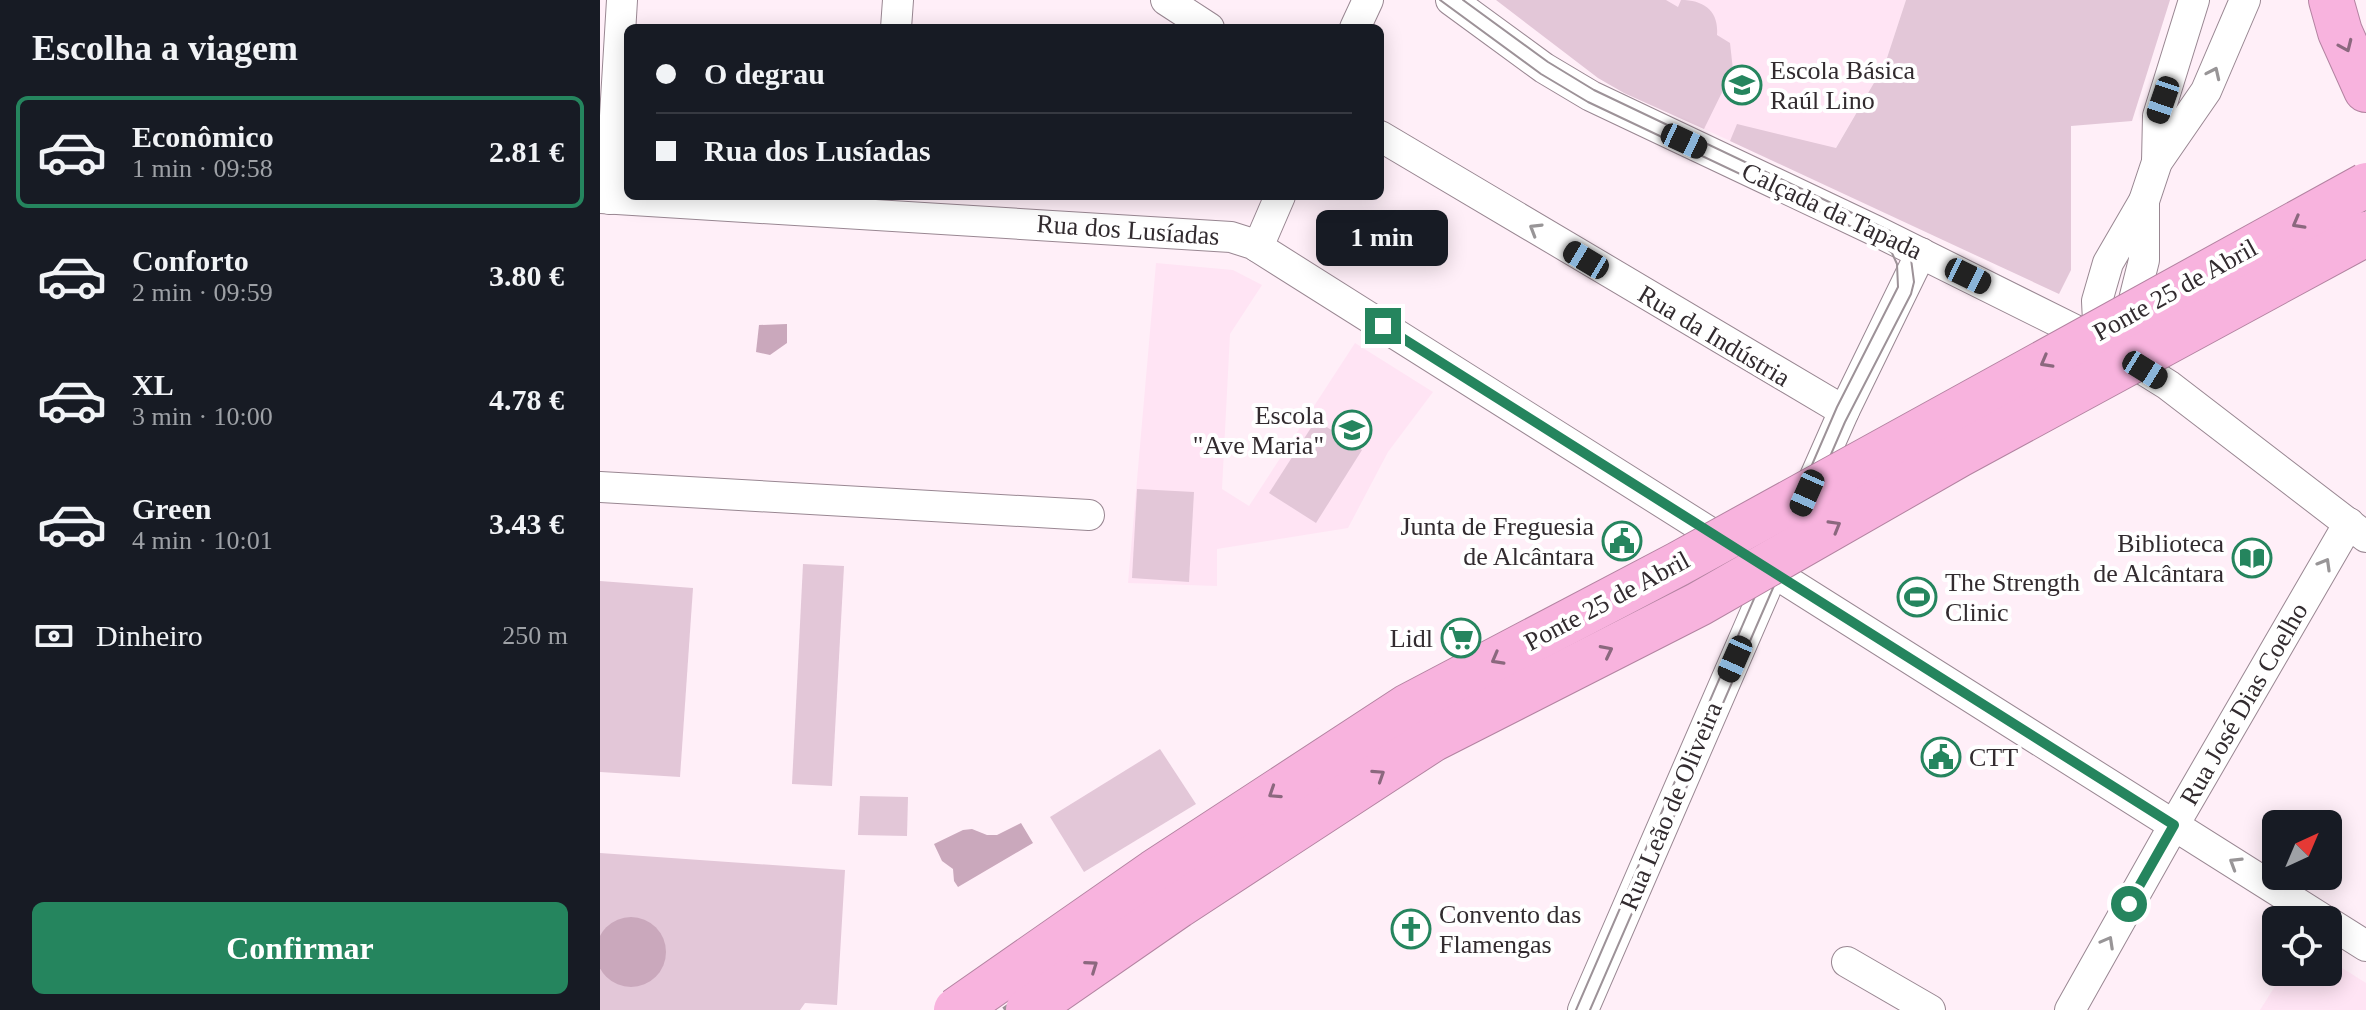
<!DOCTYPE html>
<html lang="pt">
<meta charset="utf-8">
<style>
body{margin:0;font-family:Georgia,serif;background:#242831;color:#f1f3f6;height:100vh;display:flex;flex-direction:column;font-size:30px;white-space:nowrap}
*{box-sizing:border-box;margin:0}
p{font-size:26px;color:#9ea1a6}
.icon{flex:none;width:44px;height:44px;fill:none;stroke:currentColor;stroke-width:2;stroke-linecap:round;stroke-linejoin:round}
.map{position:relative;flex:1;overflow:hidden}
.panel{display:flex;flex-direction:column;background:#171b24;width:600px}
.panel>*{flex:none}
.banner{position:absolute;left:24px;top:24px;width:760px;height:176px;border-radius:12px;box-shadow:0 4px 20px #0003;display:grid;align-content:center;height:176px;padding:0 32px;background:#171b24}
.needle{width:52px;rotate:44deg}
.buttons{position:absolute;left:1662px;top:810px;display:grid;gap:16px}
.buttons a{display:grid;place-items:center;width:80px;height:80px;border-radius:12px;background:#171b24;box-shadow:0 4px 20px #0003;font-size:40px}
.end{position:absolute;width:36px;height:36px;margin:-18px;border:10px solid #25855e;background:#fff;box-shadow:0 0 0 4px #fff}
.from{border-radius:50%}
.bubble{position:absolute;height:56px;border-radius:12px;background:#171b24;box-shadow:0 4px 20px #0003;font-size:26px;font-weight:600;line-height:56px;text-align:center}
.car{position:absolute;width:24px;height:48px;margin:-24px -12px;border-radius:10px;box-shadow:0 0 6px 2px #0007;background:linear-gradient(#222 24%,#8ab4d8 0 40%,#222 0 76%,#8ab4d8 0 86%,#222 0)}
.banner b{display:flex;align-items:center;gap:28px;height:76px;font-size:30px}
.banner b+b{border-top:2px solid #363941}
.banner i{width:20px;height:20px;background:#f1f3f6}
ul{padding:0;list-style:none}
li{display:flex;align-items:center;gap:24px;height:112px;margin:0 16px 12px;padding:0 16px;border:4px solid transparent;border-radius:12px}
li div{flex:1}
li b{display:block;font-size:30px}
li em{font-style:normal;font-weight:600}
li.active{border-color:#25855e}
li>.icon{width:72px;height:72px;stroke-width:1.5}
h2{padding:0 32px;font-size:36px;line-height:96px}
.pay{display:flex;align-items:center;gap:20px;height:88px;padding:0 32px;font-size:30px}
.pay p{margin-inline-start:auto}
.primary-button{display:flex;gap:16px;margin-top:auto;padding:16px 32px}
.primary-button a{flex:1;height:92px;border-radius:12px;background:#25855e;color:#fff;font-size:32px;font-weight:600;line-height:92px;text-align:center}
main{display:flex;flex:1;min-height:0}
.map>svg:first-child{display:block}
.built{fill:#ffe4f4}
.green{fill:#e3c7d8}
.water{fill:#caa8bc}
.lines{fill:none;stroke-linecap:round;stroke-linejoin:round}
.minor-casing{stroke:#998792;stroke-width:32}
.highway-casing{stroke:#b383a1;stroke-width:46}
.minor{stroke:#fff;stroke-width:30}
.highway{stroke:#f8b3de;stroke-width:44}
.tram{stroke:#9d9298;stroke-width:2}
.rail{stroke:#9d9298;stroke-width:6;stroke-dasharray:16 8;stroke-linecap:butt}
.highway-bridge-casing{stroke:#b383a1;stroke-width:46;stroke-linecap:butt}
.highway-bridge{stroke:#f8b3de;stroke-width:44}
.oneway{stroke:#8b687e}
.oneway2{stroke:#989597}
.route{stroke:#25855e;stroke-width:10}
.labels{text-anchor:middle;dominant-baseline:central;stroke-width:8;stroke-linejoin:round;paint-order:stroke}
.poi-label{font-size:26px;fill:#322b2f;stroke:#fff;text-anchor:start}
.street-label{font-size:26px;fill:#322b2f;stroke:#fff}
</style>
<main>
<section class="panel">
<h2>Escolha a viagem</h2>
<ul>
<li class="active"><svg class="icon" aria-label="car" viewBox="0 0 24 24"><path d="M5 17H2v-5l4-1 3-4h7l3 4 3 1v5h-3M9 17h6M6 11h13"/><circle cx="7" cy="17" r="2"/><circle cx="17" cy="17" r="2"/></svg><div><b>Econômico</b><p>1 min · 09:58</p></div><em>2.81 €</em></li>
<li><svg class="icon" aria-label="car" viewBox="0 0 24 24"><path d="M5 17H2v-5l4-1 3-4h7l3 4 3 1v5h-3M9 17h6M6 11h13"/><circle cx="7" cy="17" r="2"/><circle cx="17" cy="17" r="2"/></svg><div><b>Conforto</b><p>2 min · 09:59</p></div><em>3.80 €</em></li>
<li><svg class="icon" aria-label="car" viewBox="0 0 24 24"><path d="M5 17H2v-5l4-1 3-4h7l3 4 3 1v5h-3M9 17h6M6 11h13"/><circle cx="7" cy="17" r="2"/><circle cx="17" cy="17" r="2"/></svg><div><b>XL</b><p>3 min · 10:00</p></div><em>4.78 €</em></li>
<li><svg class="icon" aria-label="car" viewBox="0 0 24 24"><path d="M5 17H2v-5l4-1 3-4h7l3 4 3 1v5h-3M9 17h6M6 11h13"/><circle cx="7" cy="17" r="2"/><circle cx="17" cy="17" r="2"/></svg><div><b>Green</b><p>4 min · 10:01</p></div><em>3.43 €</em></li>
</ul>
<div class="pay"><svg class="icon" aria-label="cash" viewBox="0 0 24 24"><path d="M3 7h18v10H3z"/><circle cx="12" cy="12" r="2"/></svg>Dinheiro<p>250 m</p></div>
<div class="primary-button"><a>Confirmar</a></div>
</section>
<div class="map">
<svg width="1766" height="1010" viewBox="0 0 1766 1010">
<rect width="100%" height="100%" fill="#ffeff8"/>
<g class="built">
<polygon points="1016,0 1306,0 1285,64 1217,180 1024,93"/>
<polygon points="556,263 633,270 662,285 630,334 622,489 649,506 755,343 833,392 788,452 748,528 617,549 617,586 528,583"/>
<polygon points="1728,959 1766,983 1766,1010 1660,1010 1684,972 1728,972"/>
</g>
<g class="green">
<path d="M896 0H1066L1078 7 1081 0C1104 0 1119 11 1117 35L1130 43 1133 70 1104 129 1024 93 998 78Z"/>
<polygon points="1306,0 1570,0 1532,121 1471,126 1471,270 1459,294 1130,141 1137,124 1236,148 1285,64"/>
<polygon points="716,420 762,450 716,523 669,493"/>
<polygon points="537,489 594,492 589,582 532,578"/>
<polygon points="203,564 244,566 232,786 192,784"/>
<polygon points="0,581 93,588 80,777 0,772"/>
<polygon points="560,749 596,804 484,872 450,817"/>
<polygon points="260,796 308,797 307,836 258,835"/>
<polygon points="0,853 245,870 237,1005 205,1003 200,1010 0,1010"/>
</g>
<g class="water">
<polygon points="187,324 187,343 170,355 156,352 159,325"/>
<polygon points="421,823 433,843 358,887 354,881 353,869 342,861 334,844 363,830 372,829 387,835 397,835"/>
<circle cx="31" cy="952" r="35"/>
</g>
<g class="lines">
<defs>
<g id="minor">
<polyline points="566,0 609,28"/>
<polyline points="851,0 944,68 991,96 1276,231 1499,342 1568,385 1766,537"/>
<polyline points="296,28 298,0"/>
<polyline points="755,28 768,0"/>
<polyline points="780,136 1244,411"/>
<polyline points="1557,162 1558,116 1594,0"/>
<polyline points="0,198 631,237 653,244 1724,920"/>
<polyline points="10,199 22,0"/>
<polyline points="658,247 680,196"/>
<polyline points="1525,320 1530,316 1544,260 1544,201"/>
<polyline points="1499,342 1497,301 1508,263 1544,201 1557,162 1606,91 1645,0"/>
<polyline points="0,487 489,515"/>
<polyline points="1206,497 1244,411 1321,253"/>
<polyline points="1728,922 1766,946"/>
<polyline points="1247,962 1330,1010"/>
<polyline points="983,1010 1180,556"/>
<polyline points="1470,1010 1574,825 1749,523"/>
</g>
<polyline id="highway" points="1731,0 1740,32 1766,90"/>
</defs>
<use href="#minor" class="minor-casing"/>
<use href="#highway" class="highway-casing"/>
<use href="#minor" class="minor"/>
<use href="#highway" class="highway"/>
<g class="tram">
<polyline points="840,0 941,74 988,102 1273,237 1292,253 1297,264 1298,287 1237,407 976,1010"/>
<polyline points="863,0 948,62 994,90 1290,231 1306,248 1311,259 1314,282 1311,294 1245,422 990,1010"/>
</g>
<g class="rail">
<polyline points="377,1010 560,882 814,715 1084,576 1250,482 1766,201"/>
<polyline points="404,1010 570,896 825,730 1093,591 1335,452 1766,219"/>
</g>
<defs>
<g id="highway-bridge">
<polyline points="356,1010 554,872 808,706 1078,564 1766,185"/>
<polyline points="428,1010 578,906 832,740 1099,604 1359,455 1766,234"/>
</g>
</defs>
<use href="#highway-bridge" class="highway-bridge-casing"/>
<use href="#highway-bridge" class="highway-bridge"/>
</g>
<defs><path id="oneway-chevron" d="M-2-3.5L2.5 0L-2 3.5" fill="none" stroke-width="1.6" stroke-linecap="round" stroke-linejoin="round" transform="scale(2)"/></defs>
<g class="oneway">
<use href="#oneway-chevron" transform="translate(1746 46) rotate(66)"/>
<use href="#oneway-chevron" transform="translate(1698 223) rotate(151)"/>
<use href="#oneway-chevron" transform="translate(1446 362) rotate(151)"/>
<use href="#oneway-chevron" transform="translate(1235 526) rotate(-30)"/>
<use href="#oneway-chevron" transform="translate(1007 651) rotate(-27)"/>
<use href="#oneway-chevron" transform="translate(897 659) rotate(151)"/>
<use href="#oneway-chevron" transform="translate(779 775) rotate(-33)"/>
<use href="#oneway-chevron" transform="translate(674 793) rotate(147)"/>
<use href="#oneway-chevron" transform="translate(492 966) rotate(-35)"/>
</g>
<g class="oneway2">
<use href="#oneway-chevron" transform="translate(1614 73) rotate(-65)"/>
<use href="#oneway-chevron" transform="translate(935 229) rotate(-149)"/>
<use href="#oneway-chevron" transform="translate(1725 564) rotate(-60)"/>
<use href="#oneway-chevron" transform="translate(1635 863) rotate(-148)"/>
<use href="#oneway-chevron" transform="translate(1508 942) rotate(-61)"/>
</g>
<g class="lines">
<polyline class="route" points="783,326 1574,825 1529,904"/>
</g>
<defs>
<symbol id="school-ring" viewBox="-11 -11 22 22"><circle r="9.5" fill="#fff" stroke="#25855e" stroke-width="1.5"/><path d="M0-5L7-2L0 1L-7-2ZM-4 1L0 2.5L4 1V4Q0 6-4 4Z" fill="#25855e"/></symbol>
<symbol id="civic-ring" viewBox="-11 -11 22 22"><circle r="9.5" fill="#fff" stroke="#25855e" stroke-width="1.5"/><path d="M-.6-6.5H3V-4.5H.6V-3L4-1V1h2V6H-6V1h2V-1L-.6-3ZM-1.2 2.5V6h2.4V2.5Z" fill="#25855e"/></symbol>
<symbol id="library-ring" viewBox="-11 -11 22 22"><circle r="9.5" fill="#fff" stroke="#25855e" stroke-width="1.5"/><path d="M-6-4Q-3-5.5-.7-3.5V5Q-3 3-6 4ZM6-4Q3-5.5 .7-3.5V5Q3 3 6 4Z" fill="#25855e"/></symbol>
<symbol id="stadium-ring" viewBox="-11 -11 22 22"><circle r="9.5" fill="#fff" stroke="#25855e" stroke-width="1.5"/><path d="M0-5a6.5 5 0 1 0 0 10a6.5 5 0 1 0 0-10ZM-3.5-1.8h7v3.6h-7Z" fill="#25855e"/></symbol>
<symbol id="supermarket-ring" viewBox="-11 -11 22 22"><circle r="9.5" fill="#fff" stroke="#25855e" stroke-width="1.5"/><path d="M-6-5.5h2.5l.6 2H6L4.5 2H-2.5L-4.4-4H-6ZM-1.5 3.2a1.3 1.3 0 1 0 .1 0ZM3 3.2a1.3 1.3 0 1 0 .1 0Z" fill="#25855e"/></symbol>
<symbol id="church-ring" viewBox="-11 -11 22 22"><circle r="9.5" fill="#fff" stroke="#25855e" stroke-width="1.5"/><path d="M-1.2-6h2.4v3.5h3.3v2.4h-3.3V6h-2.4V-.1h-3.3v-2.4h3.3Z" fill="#25855e"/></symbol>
</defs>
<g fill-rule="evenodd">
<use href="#school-ring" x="1120" y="63" width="44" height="44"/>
<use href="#school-ring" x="730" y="408" width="44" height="44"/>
<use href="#civic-ring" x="1000" y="519" width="44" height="44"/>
<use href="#library-ring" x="1630" y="536" width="44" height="44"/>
<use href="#stadium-ring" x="1295" y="575" width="44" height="44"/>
<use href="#supermarket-ring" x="839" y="616" width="44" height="44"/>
<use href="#civic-ring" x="1319" y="735" width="44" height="44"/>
<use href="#church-ring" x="789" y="907" width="44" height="44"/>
</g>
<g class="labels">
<g class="poi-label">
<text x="1170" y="70">Escola Básica<tspan x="1170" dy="30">Raúl Lino</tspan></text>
<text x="724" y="415" text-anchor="end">Escola<tspan x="724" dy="30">"Ave Maria"</tspan></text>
<text x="994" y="526" text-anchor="end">Junta de Freguesia<tspan x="994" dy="30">de Alcântara</tspan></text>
<text x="1624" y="543" text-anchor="end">Biblioteca<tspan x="1624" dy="30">de Alcântara</tspan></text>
<text x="1345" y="582">The Strength<tspan x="1345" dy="30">Clinic</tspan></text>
<text x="833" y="638" text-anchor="end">Lidl</text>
<text x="1369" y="757">CTT</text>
<text x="839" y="914">Convento das<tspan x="839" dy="30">Flamengas</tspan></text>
</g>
<g class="street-label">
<text transform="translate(1232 211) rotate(25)">Calçada da Tapada</text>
<text transform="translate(528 230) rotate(4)">Rua dos Lusíadas</text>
<text transform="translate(1575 290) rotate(-29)">Ponte 25 de Abril</text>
<text transform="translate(1114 336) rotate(31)">Rua da Indústria</text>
<text transform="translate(1007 601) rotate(-28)">Ponte 25 de Abril</text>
<text transform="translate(1644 704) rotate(-60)">Rua José Dias Coelho</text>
<text transform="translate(1071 806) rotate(-67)">Rua Leão de Oliveira</text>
</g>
</g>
</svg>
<div class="buttons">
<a><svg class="needle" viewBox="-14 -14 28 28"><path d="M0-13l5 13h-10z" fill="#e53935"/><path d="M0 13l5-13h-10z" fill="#9ea1a6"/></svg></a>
<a><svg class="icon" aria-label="locate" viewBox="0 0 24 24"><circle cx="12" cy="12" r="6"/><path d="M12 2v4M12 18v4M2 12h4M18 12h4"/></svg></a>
</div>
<i class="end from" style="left:1529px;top:904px"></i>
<i class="end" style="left:783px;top:326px"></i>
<div class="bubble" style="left:716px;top:210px;width:132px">1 min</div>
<i class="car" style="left:1563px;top:100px;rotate:199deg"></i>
<i class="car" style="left:1084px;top:141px;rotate:115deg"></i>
<i class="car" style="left:986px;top:260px;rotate:301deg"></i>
<i class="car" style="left:1368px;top:276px;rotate:116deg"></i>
<i class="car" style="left:1545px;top:370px;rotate:122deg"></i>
<i class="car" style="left:1207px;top:493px;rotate:204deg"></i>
<i class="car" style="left:1135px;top:659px;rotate:204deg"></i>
<div class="banner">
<b><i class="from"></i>O degrau</b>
<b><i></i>Rua dos Lusíadas</b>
</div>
</div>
</main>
